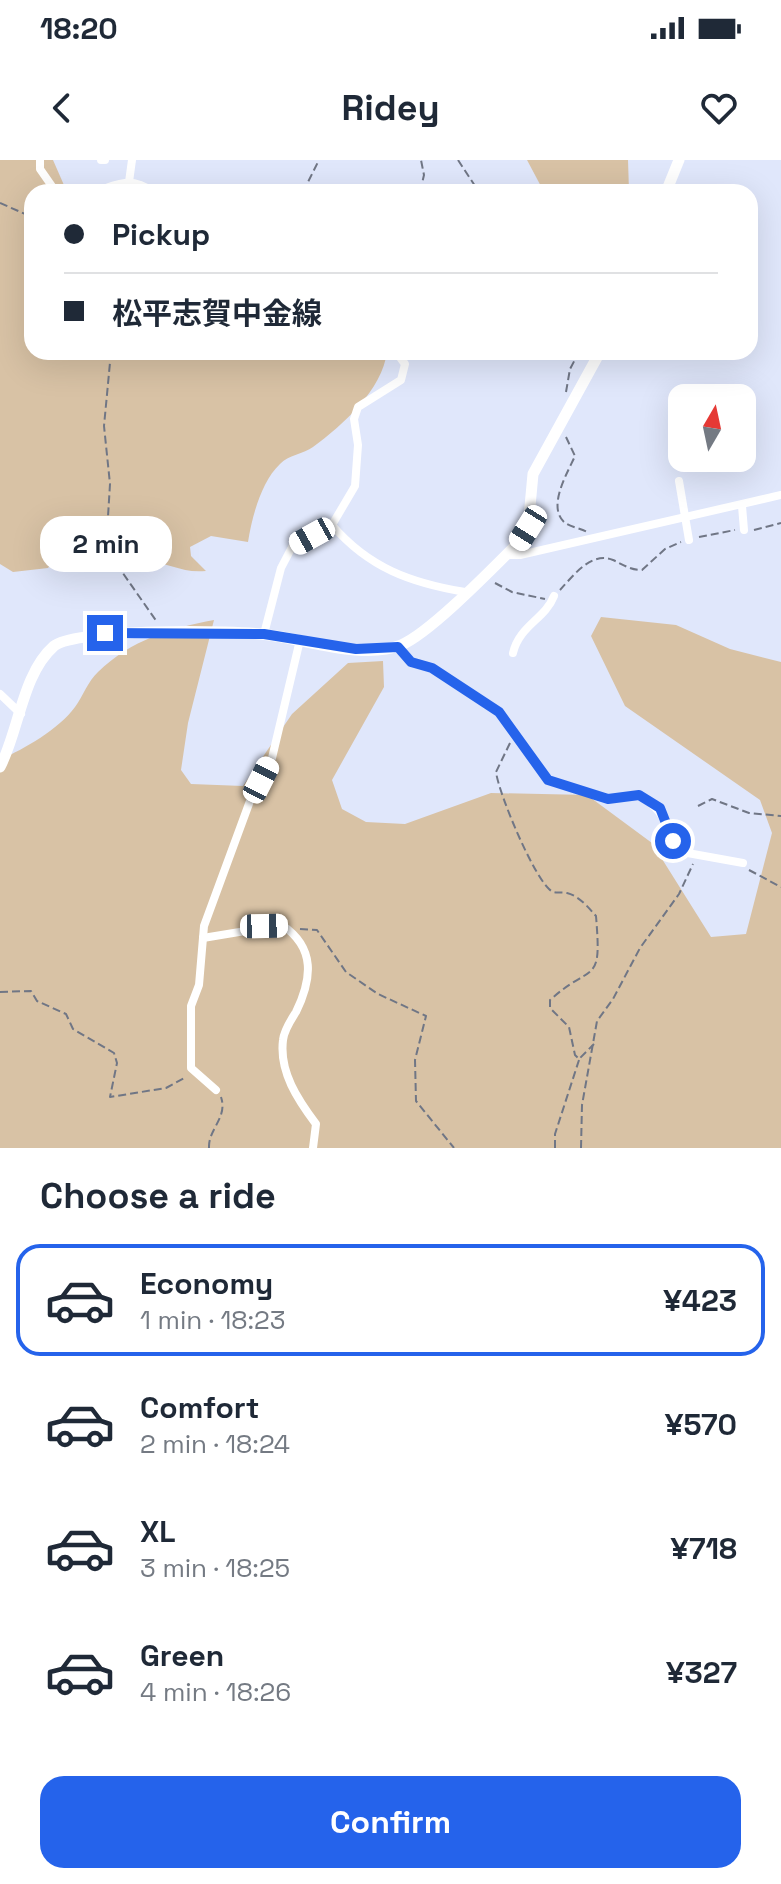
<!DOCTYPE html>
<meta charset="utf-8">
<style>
body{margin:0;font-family:"Space Grotesk","Noto Sans JP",sans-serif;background:#f2f2f3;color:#1f2937;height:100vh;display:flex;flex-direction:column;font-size:30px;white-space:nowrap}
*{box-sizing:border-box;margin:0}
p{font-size:26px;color:#747a83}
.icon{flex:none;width:44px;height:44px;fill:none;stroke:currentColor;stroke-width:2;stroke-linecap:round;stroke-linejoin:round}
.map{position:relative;height:988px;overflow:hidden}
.drawer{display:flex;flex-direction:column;background:#fff;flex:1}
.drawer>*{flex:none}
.guide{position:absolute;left:24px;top:24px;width:734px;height:176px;border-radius:24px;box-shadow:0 8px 32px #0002;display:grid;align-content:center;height:176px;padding:0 40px;background:#fff}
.needle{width:52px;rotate:9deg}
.fabs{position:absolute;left:668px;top:224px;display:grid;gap:16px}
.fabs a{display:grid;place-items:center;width:88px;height:88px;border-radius:16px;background:#fff;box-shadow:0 8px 32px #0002;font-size:40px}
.end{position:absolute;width:36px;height:36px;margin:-18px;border:10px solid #2563eb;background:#fff;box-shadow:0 0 0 4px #fff}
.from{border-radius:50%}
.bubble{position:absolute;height:56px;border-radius:24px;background:#fff;box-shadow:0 8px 32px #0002;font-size:26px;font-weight:700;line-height:56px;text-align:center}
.car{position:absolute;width:24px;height:48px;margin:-24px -12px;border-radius:10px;box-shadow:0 0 6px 2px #0007;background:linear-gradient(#fff 24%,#345 0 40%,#fff 0 76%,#345 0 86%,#fff 0)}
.guide b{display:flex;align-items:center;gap:28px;height:76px;font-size:30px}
.guide b+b{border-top:2px solid #e0e1e3}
.guide i{width:20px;height:20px;background:#1f2937}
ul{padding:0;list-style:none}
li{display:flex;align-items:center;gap:24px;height:112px;margin:0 16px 12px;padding:0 24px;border:4px solid transparent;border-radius:24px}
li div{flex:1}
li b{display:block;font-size:30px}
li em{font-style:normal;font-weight:700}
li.on{border-color:#2563eb}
li>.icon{width:72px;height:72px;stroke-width:1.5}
h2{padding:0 40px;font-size:36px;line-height:96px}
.action{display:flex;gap:16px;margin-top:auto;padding:16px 40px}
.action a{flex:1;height:92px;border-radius:24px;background:#2563eb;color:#fff;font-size:32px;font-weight:700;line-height:92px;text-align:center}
.status{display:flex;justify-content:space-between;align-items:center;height:56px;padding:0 40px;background:#fff;direction:ltr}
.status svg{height:22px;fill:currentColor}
header{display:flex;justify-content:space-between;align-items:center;height:104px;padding:0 40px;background:#fff;font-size:36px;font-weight:700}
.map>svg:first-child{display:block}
.green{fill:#d8c2a5}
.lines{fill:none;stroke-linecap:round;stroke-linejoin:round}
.path{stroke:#707685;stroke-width:2;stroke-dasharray:8 4;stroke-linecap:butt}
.street{stroke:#fff;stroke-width:8}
.secondary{stroke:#fff;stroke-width:11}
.route{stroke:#2563eb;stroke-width:10}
</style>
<div class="status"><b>18:20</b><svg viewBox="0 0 49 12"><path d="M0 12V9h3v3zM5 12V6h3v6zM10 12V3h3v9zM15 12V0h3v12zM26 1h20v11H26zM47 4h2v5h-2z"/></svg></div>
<header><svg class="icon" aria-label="back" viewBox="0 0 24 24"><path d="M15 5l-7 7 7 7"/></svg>Ridey<svg class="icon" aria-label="heart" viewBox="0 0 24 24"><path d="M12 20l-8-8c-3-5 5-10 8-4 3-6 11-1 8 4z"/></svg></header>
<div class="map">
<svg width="781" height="988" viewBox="0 0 781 988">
<rect width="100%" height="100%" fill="#e0e7fb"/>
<g class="green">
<path d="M0 0H53L67 32H32V192H387C382 230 343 265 313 287 304 294 288 295 280 304 261 322 252 357 248 382L211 376 190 387 191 396 206 411C175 414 167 397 134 405L120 393 69 379 48 408 13 412 0 404Z"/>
<polygon points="527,0 628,0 629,32 544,32"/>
<path d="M601 457 676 465 730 489 781 502V988H0V600C25 588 58 570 75 547 83 536 88 521 98 512 131 480 171 468 214 460L188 563 181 610 191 624 243 626 292 554 348 503 383 501 384 527 332 620 342 649 366 662 405 664 491 633 587 635 652 683 711 777 746 774 772 673 760 640 625 546 591 476Z"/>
</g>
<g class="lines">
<g class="path">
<polyline points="458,0 479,32"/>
<polyline points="303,32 319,0"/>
<polyline points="420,32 424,15 421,0"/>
<polyline points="0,43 32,57"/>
<polyline points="111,192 104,266 110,324 106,389 157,462"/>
<polyline points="566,232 570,209 579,192"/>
<path d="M566 277 575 296C568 312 547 346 564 362 570 367 580 368 587 372"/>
<polyline points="754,370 781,363"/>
<polyline points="699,377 735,370"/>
<polyline points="495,423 512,432 545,439"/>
<path d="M560 430C573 416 591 391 613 400 624 405 630 410 642 410L665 389 681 382"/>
<path d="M510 583 496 612C499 634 532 713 549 729 555 735 559 731 567 733 579 736 588 747 596 756 602 828 593 801 550 840V848L569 867 575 895 579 899 594 884"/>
<polyline points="698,646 712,639 749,653 781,656"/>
<polyline points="749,710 781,727"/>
<polyline points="300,769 317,770 346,812 378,834 426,856 415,900 416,941 454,988"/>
<polyline points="0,832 31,831 37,841 66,854 73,869 114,893 117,903 110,937 166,928 186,917"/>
<path d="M209 988C208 969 228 958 221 937"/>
<polyline points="555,988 555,974 579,900"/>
<polyline points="581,988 582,945 597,861 613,839 640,788 679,734 693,704"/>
</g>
<g class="street">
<polyline points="40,0 40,9 56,32"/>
<polyline points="101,0 105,0"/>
<polyline points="129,22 132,0"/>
<path d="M96 32C117 23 133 17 153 32"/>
<polyline points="679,321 689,380"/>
<polyline points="742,346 744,370"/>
<path d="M332 365C369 408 411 423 465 432"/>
<polyline points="506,395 520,395 781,335"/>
<polyline points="264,474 281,408 292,387 332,365 355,326 358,285 354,259 358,247 401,220 405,204 396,192"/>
<path d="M398 487 411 502 432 508 499 552 548 620 608 639 639 635C671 655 661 666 682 692L743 703"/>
<path d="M513 493C519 466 545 459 554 436"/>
<polyline points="0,534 21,554"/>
<path d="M203 778 282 765C316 788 312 819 296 852 291 860 284 870 283 880 279 912 298 940 316 964L313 988"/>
<polyline points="216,930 191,908 191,846 199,825 204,766 250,641 272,598 300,480"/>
</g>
<g class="secondary">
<polyline points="666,32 679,0"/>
<path d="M0 607C19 571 22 514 54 486 76 468 236 470 269 475 309 480 363 500 401 485 429 474 494 407 519 382L528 368 533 314 600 192"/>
</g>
</g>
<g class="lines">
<polyline class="route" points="105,473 264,474 356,489 398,487 411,502 432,508 499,552 548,620 608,639 639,635 660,648 673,681"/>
</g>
</svg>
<div class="fabs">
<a><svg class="needle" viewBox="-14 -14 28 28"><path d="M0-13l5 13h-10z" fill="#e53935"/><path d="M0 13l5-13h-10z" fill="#747a83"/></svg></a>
</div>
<i class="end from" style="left:673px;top:681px"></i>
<i class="end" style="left:105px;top:473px"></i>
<div class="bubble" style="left:40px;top:356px;width:132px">2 min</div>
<i class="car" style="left:528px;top:368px;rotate:212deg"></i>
<i class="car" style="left:312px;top:376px;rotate:241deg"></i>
<i class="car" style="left:261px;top:620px;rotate:27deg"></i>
<i class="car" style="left:264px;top:766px;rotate:89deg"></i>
<div class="guide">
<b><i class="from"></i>Pickup</b>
<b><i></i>松平志賀中金線</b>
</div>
</div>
<section class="drawer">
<h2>Choose a ride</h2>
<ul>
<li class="on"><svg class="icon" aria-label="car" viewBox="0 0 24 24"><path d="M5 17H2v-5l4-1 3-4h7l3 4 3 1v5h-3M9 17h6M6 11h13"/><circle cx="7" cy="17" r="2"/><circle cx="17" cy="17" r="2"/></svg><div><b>Economy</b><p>1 min · 18:23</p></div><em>¥423</em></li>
<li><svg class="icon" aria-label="car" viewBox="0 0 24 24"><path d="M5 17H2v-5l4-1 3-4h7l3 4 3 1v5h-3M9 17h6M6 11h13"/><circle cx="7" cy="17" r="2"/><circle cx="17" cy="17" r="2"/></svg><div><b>Comfort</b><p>2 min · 18:24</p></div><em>¥570</em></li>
<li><svg class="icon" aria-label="car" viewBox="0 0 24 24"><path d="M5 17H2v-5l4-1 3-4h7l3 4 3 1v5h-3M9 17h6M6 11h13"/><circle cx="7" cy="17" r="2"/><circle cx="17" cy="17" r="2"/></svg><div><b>XL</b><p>3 min · 18:25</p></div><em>¥718</em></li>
<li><svg class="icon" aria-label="car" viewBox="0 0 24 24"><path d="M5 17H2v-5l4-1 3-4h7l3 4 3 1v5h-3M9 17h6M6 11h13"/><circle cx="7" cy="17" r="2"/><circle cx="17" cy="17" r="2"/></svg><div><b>Green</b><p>4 min · 18:26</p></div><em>¥327</em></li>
</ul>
<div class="action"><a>Confirm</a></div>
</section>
